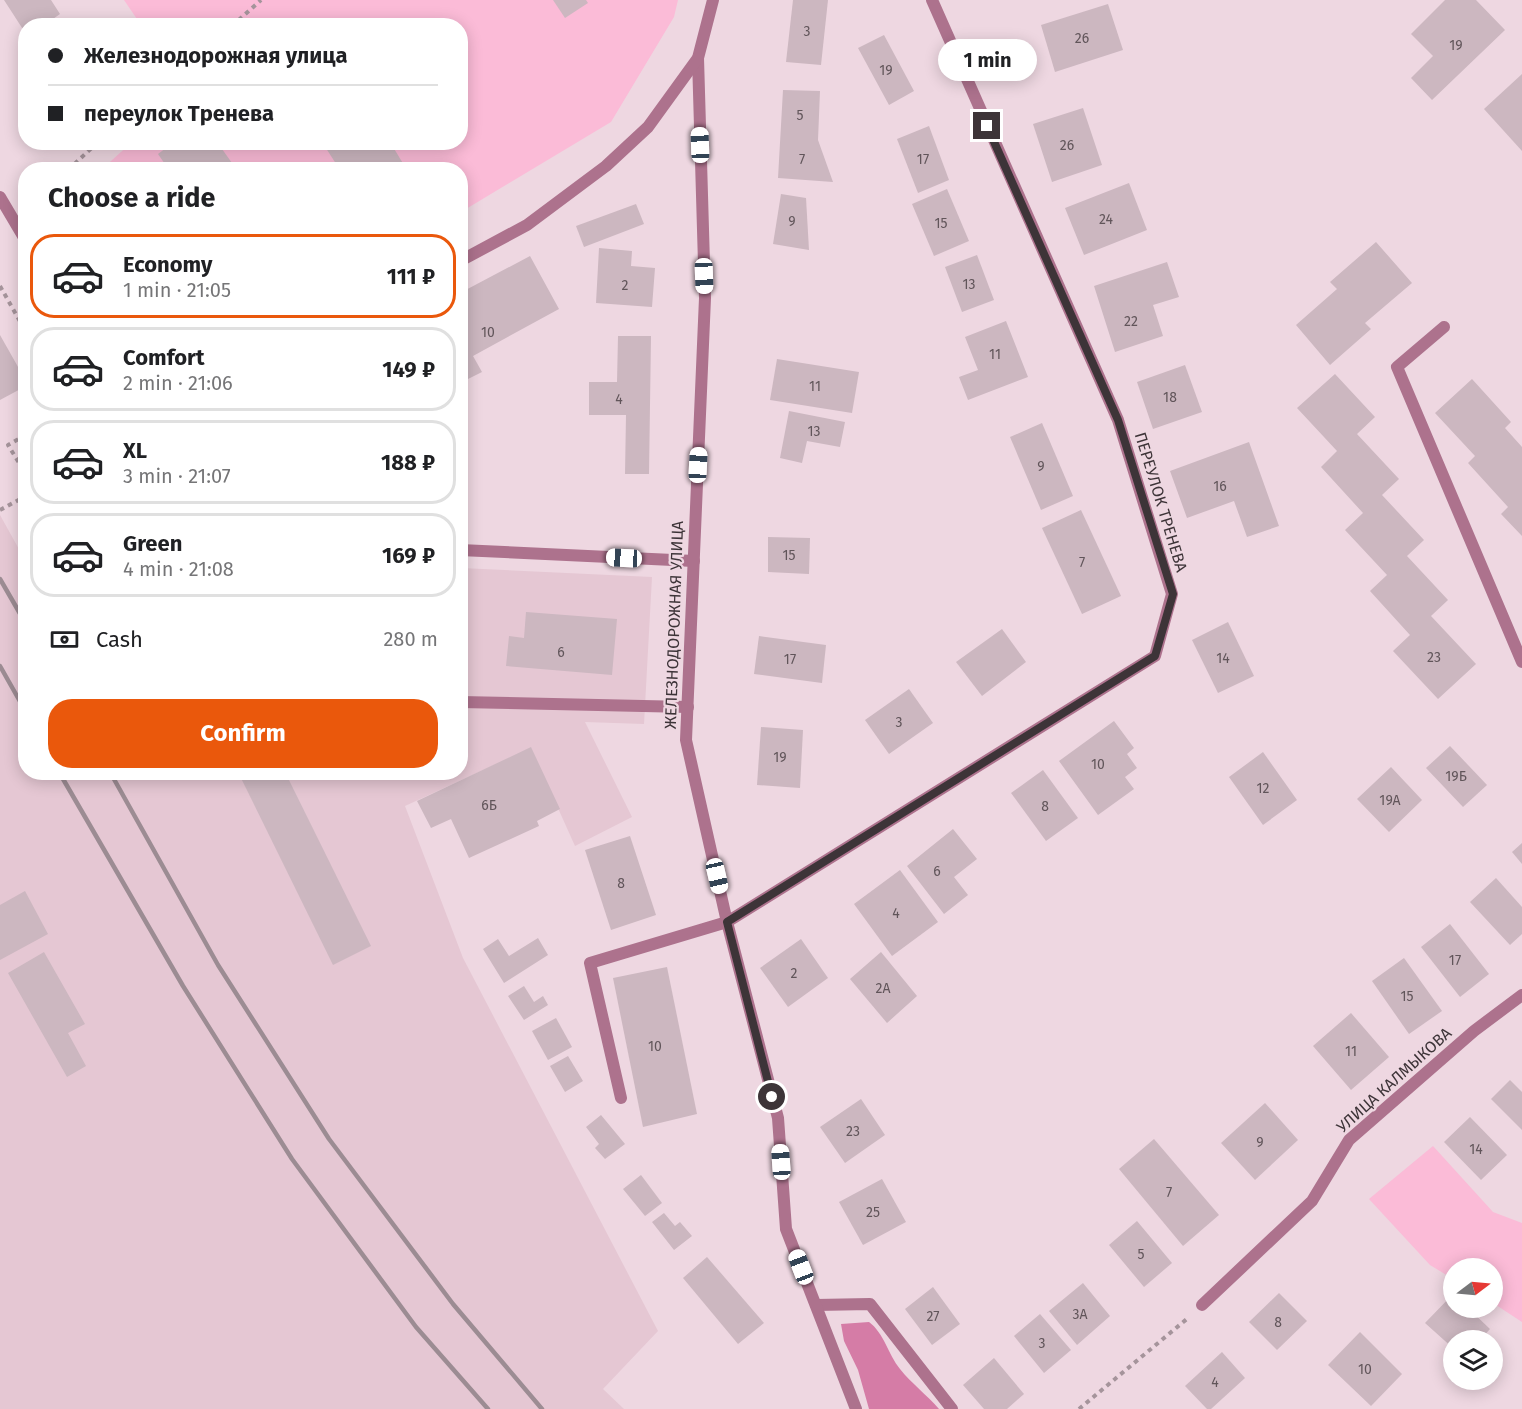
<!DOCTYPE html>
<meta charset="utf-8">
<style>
body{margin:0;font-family:"Fira Sans",sans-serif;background:#f6f6f6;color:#202124;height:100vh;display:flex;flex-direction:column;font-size:22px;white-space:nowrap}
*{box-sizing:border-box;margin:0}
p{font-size:20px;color:#757577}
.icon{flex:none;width:33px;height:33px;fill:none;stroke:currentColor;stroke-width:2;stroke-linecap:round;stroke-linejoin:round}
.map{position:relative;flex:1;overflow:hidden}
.side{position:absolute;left:18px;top:162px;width:450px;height:618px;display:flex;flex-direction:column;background:#fff;border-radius:24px;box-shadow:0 3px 15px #0003}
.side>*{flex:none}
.hud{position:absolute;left:18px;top:18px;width:450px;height:132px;border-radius:24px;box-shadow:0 3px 15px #0003;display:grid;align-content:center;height:132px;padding:0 30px;background:#fff}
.needle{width:39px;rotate:74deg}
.fabs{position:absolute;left:1443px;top:1258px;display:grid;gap:12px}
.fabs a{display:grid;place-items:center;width:60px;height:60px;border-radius:50%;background:#fff;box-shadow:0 3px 15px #0003;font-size:30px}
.end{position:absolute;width:27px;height:27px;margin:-14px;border:8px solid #3d3438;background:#fff;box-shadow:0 0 0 3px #fff}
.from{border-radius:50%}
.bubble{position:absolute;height:42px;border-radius:21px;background:#fff;box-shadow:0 3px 15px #0003;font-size:20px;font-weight:700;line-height:42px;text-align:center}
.car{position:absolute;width:18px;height:36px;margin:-18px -9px;border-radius:8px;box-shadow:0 0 4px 2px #0007;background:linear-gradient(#fff 24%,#345 0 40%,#fff 0 76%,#345 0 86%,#fff 0)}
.hud b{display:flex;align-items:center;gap:21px;height:57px;font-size:22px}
.hud b+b{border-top:2px solid #e0e0e0}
.hud i{width:15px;height:15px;background:#202124}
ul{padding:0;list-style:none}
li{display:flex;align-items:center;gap:18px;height:84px;margin:0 12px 9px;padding:0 18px;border:3px solid #e0e0e0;border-radius:24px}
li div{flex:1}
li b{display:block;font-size:22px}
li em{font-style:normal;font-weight:700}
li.on{border-color:#ea580c}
li>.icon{width:54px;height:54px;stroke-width:1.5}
h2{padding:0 30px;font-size:27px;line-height:72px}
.pay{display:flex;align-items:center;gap:15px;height:66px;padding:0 30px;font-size:22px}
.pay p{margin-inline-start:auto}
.primary-button{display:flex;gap:12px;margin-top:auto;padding:12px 30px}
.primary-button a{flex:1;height:69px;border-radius:24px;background:#ea580c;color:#fff;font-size:24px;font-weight:700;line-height:69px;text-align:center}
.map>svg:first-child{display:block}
.built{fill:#e5c7d3}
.green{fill:#fbbbd7}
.forest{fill:#d57ca6}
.building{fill:#ccb7c0}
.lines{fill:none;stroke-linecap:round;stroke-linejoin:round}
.path{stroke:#a5949b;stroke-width:4;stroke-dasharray:4.5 4.5;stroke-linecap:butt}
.service{stroke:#ad728d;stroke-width:12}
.minor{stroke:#ad728d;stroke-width:12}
.tertiary{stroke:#ad728d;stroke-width:12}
.rail{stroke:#9c8c93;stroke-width:4.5}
.route{stroke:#3d3438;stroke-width:8}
.labels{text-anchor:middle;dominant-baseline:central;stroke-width:4.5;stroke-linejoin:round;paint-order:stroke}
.number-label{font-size:14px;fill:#61555a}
.street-label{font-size:16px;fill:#3d3438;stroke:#eed7e1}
</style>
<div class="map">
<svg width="1522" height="1409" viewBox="0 0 1522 1409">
<rect width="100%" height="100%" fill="#eed7e1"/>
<polygon class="built" points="0,515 25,560 26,772 460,772 461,568 652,577 644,724 585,722 632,817 575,846 531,748 405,806 463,958 658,1331 603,1389 624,1409 0,1409"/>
<g class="green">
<polygon points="124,0 678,0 674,17 611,122 461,212 460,170 101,170 131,143 460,142 460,26 141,25"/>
<polygon points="1433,1146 1493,1212 1522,1223 1522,1322 1493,1303 1492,1269 1454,1269 1453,1279 1430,1265 1369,1199"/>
</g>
<path class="forest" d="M869 1322C884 1333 888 1354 900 1369 911 1383 927 1395 939 1409H869L858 1370 844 1341 841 1324Z"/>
<g class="building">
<polygon points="4,0 51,0 60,14 43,26 26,26 26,34"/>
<polygon points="553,0 586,0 588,3 565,18"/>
<polygon points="793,0 828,0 821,65 786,62"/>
<polygon points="1445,0 1476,0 1505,30 1432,100 1411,78 1433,56 1411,34"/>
<polygon points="1108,4 1123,50 1055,72 1041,25"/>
<polygon points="884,35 914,91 889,105 858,48"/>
<polygon points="1522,74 1522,151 1484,109"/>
<polygon points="783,90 820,91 818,140 833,182 778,178"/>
<polygon points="1083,108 1102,165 1052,182 1033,124"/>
<polygon points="929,126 949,180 918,193 897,139"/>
<polygon points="174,142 217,142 237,170 169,170 158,154"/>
<polygon points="322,142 390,142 407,170 340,170"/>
<polygon points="1129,183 1147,230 1084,255 1065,208"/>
<polygon points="947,189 969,241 934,256 912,204"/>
<polygon points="781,194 806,198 809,250 773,244"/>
<polygon points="636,204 644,224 584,247 576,226"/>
<polygon points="1376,242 1412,283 1365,323 1371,329 1330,365 1296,325 1337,289 1330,282"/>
<polygon points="599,248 632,251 631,266 655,268 652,307 596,303"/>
<polygon points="977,255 994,300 962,312 945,267"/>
<polygon points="530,256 559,309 473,356 482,372 460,383 460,293"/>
<polygon points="1167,262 1179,297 1153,305 1163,336 1115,352 1094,286"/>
<polygon points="1006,321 1028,377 968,400 959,377 978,370 965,337"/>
<polygon points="0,335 26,381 26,386 0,400"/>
<polygon points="618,336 651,336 649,474 625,474 626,415 589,415 589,382 617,382"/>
<polygon points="777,359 859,372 852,413 770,400"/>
<polygon points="1185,365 1202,412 1153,429 1137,382"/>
<polygon points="1335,374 1375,417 1357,434 1399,479 1382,495 1424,540 1407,556 1448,600 1431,616 1476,664 1438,699 1393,651 1410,635 1370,591 1387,575 1345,530 1363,513 1321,467 1337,451 1297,408"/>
<polygon points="1472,379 1511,422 1505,428 1522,447 1522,536 1501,514 1508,507 1468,463 1475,456 1435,413"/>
<polygon points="789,411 845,422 840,447 807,441 802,463 780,458"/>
<polygon points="1042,423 1073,496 1041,510 1010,437"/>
<polygon points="1249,442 1279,526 1247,537 1234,501 1187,518 1170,471"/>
<polygon points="1081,510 1121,596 1082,614 1042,528"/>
<polygon points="768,537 810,538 809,574 768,572"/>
<polygon points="526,612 617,619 612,675 506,666 509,636 524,638"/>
<polygon points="1228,622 1254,676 1218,693 1192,640"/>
<polygon points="1002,629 1026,662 982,696 956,662"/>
<polygon points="759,636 826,645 822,683 754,674"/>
<polygon points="909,689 933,723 889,754 865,720"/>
<polygon points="1114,721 1134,748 1127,754 1137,768 1125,777 1134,789 1098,815 1059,761"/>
<polygon points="761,727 803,730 800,788 757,785"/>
<polygon points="1450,746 1487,785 1463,807 1426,768"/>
<polygon points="531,747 560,809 537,821 539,826 469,858 451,819 431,828 417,801"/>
<polygon points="1263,752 1297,800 1263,825 1229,777"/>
<polygon points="1391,767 1422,800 1389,832 1357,799"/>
<polygon points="1043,770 1078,818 1046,841 1011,793"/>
<polygon points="238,772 285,772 371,946 333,965"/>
<polygon points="953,829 977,859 954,877 968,895 944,914 907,866"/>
<polygon points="630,836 656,915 611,930 585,850"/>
<polygon points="1522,843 1522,864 1512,852"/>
<polygon points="900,870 938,922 892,956 854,904"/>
<polygon points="1496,878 1522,907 1522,934 1510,945 1470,902"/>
<polygon points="25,891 48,934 0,960 0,905"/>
<polygon points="1450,924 1489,974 1460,997 1421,947"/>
<polygon points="538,938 548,955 504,983 483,949 498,939 509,956"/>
<polygon points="801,939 828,978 788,1007 760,968"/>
<polygon points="44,952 85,1024 68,1033 86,1066 67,1077 8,973"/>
<polygon points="881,952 917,996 887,1023 850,979"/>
<polygon points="1404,958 1442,1011 1409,1034 1372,981"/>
<polygon points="667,967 697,1114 643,1127 613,978"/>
<polygon points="524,986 534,1002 543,996 548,1005 524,1020 508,996"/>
<polygon points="1351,1013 1389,1057 1351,1090 1313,1046"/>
<polygon points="556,1018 572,1047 548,1060 532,1031"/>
<polygon points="568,1056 583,1081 565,1092 550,1066"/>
<polygon points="1510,1080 1522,1092 1522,1130 1491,1099"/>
<polygon points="861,1099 885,1135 845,1163 820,1127"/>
<polygon points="1265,1103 1298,1140 1255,1180 1221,1143"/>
<polygon points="601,1115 625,1144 605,1159 595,1148 599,1144 586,1127"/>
<polygon points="1470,1117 1507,1155 1481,1180 1444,1142"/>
<polygon points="1154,1139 1219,1215 1183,1246 1119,1169"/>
<polygon points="641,1175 662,1203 645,1216 623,1189"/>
<polygon points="882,1179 906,1222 863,1245 839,1202"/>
<polygon points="664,1213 675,1226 680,1222 692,1236 674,1250 652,1222"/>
<polygon points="1137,1221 1172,1263 1144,1287 1109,1245"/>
<polygon points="707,1257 764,1323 738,1344 683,1278"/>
<polygon points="1083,1283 1110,1316 1077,1345 1049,1311"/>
<polygon points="933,1287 960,1324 932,1345 905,1309"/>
<polygon points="1279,1293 1307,1321 1277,1350 1249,1322"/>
<polygon points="1454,1293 1454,1308 1468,1308 1490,1329 1479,1341 1454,1341 1454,1349 1425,1323"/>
<polygon points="1040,1314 1071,1350 1044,1373 1014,1336"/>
<polygon points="1360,1332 1402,1374 1371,1406 1328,1365"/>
<polygon points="1222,1352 1245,1378 1211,1409 1207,1409 1185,1386"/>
<polygon points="994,1358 1024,1394 1007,1409 984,1409 963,1385"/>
</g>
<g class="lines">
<g class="path">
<polyline points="232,26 261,0"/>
<polyline points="68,170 98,142"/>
<polyline points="0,286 26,332"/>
<polyline points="26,435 8,445 26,474"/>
<polyline points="0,510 26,496"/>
<polyline points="1079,1409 1188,1318"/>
</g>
<g class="service">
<polyline points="1444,327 1397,367 1522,662"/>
<polyline points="460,550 694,561"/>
<polyline points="460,702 688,707"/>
<polyline points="621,1098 590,963 727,922"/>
<polyline points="816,1305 870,1304 952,1409"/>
</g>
<g class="minor">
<polyline points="698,58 705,298 686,740 727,922 778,1118 786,1229 856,1409"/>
<polyline points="727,922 1155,656 1172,594 1118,420 932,0"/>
<polyline points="1202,1305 1312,1201 1349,1140 1474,1031 1522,995"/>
</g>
<g class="tertiary">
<polyline points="0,197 26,241"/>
<polyline points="460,261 527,225 606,166 648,127 698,58 713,0"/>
</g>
<g class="rail">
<polyline points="0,579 26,624"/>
<polyline points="0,666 26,712"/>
<polyline points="59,772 183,986 292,1159 416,1327 488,1409"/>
<polyline points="110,772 218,965 329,1139 453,1304 542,1409"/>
</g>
</g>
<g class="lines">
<polyline class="route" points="772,1097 727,922 1155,656 1173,594 1118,420 987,126"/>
</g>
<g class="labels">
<g class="number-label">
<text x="807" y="31">3</text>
<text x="1082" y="38">26</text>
<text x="1456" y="45">19</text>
<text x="886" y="70">19</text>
<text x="800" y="115">5</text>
<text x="1067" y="145">26</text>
<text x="802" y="159">7</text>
<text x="923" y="159">17</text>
<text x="1106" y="219">24</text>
<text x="792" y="221">9</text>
<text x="941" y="223">15</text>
<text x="969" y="284">13</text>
<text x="625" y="285">2</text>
<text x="1131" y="321">22</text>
<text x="488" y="332">10</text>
<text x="995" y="354">11</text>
<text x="815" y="386">11</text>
<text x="1170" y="397">18</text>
<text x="619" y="399">4</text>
<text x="814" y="431">13</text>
<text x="1041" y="466">9</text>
<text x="1220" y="486">16</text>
<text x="789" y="555">15</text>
<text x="1082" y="562">7</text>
<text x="561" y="652">6</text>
<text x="1434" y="657">23</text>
<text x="1223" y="658">14</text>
<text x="790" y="659">17</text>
<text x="899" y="722">3</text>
<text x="780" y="757">19</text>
<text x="1098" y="764">10</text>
<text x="1456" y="776">19Б</text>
<text x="1263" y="788">12</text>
<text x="1390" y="800">19А</text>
<text x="489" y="805">6Б</text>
<text x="1045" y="806">8</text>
<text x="937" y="871">6</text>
<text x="621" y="883">8</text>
<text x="896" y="913">4</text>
<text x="1455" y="960">17</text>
<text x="794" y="973">2</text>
<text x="883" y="988">2А</text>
<text x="1407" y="996">15</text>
<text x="655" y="1046">10</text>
<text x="1351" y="1051">11</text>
<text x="853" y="1131">23</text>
<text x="1260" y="1142">9</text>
<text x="1476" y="1149">14</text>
<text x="1169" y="1192">7</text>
<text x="873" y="1212">25</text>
<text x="1141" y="1254">5</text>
<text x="1080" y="1314">3А</text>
<text x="933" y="1316">27</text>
<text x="1278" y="1322">8</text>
<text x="1042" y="1343">3</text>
<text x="1365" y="1369">10</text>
<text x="1215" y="1382">4</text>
</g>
<g class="street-label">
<text transform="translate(1161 502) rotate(73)">ПЕРЕУЛОК ТРЕНЕВА</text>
<text transform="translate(674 625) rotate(-88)">ЖЕЛЕЗНОДОРОЖНАЯ УЛИЦА</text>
<text transform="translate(1394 1080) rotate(-42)">УЛИЦА КАЛМЫКОВА</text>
</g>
</g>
</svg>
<div class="fabs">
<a><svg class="needle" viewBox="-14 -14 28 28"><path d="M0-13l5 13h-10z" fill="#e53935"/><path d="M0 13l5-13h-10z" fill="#757577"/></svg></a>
<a><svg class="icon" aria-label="layers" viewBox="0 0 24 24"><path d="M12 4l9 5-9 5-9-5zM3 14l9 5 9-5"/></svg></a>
</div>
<i class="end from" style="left:772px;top:1097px"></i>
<i class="end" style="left:987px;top:126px"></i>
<div class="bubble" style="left:938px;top:39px;width:99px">1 min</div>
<i class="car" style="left:700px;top:145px;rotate:358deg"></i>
<i class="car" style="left:704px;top:276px;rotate:178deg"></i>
<i class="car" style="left:698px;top:465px;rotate:3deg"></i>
<i class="car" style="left:624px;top:558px;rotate:273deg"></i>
<i class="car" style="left:717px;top:876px;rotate:167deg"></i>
<i class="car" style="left:781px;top:1162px;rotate:356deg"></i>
<i class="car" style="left:801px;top:1267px;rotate:339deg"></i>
<div class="hud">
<b><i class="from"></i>Железнодорожная улица</b>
<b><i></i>переулок Тренева</b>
</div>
<section class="side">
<h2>Choose a ride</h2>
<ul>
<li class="on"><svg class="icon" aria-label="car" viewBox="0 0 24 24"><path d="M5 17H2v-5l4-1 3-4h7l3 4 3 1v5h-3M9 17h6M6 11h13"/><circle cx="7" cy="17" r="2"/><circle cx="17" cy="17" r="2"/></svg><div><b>Economy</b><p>1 min · 21:05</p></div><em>111 ₽</em></li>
<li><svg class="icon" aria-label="car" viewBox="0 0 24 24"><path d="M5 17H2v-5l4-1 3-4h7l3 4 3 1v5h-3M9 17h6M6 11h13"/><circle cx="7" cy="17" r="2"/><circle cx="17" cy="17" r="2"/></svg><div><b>Comfort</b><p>2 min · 21:06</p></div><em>149 ₽</em></li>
<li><svg class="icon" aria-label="car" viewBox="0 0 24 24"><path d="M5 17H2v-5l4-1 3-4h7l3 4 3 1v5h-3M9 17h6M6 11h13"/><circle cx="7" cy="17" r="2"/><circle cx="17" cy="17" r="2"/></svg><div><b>XL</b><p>3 min · 21:07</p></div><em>188 ₽</em></li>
<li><svg class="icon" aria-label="car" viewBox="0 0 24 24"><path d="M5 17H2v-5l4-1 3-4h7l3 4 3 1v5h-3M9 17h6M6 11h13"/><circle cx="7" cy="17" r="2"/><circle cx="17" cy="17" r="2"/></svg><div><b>Green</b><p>4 min · 21:08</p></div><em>169 ₽</em></li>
</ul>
<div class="pay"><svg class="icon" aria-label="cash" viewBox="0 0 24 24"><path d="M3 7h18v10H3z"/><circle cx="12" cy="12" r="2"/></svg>Cash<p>280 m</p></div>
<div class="primary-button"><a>Confirm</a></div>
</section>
</div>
